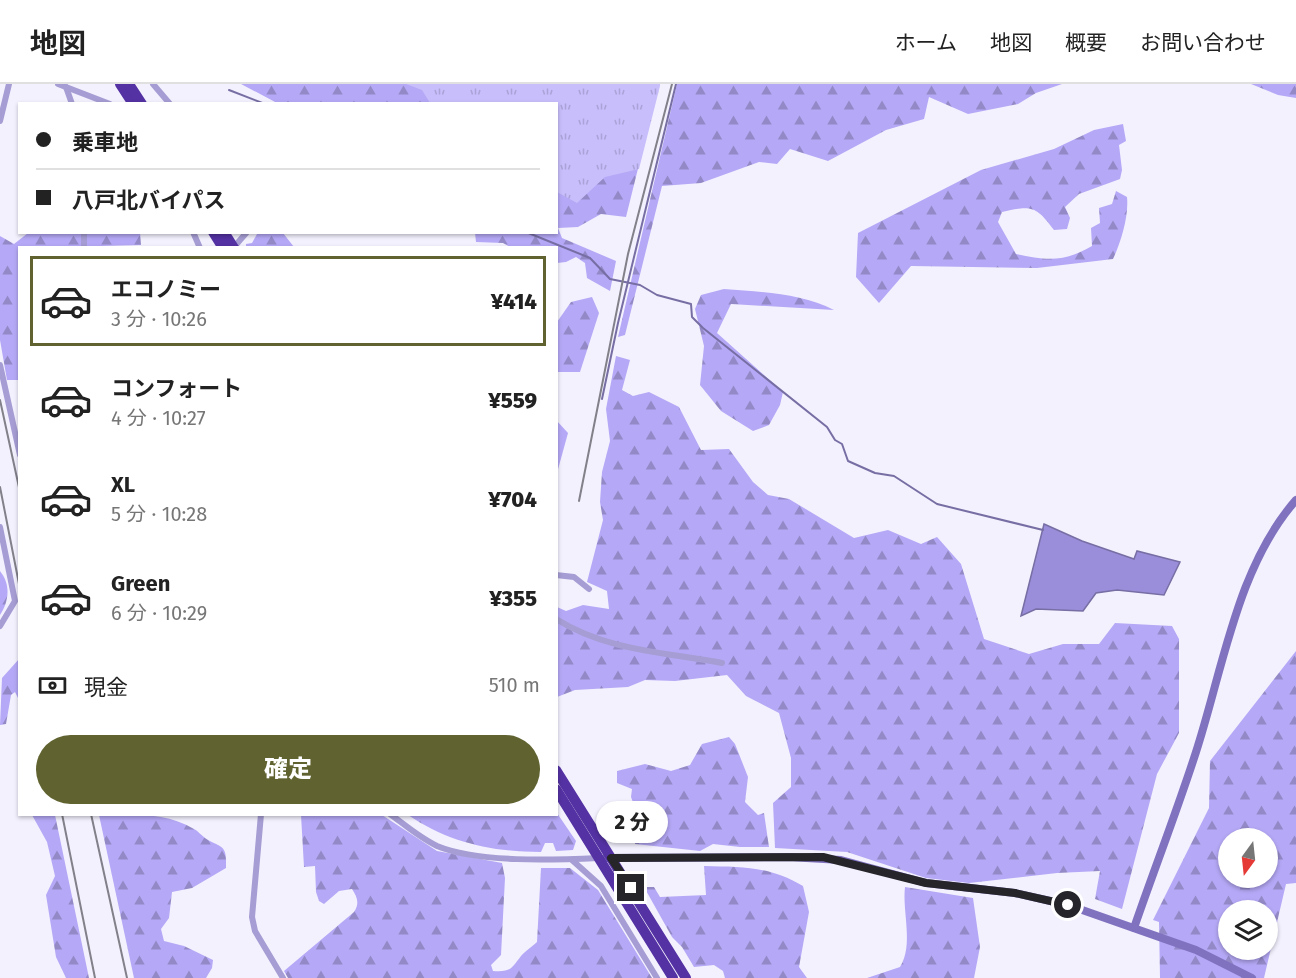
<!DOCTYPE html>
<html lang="ja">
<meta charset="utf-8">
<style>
body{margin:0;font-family:"Fira Sans","Noto Sans JP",sans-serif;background:#f6f6f6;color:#222;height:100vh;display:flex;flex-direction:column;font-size:22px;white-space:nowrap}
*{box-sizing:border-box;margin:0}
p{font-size:20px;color:#767676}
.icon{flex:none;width:33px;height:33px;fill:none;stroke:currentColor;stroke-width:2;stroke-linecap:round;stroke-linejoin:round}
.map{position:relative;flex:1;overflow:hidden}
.details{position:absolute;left:18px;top:162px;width:540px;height:570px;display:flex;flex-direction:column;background:#fff;border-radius:0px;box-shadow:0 2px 4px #0004}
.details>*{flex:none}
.banner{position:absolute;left:18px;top:18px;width:540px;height:132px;border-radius:0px;box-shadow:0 2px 4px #0004;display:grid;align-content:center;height:132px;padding:0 18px;background:#fff}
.needle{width:39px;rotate:195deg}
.tools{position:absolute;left:1218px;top:744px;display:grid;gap:12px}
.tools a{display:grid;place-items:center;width:60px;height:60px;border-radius:50%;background:#fff;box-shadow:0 2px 4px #0004;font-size:30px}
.end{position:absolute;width:27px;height:27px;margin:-14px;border:8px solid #26252a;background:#fff;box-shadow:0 0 0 3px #fff}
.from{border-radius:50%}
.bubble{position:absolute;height:42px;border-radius:21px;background:#fff;box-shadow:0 2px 4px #0004;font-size:20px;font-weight:800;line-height:42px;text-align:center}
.banner b{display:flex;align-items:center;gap:21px;height:57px;font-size:22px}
.banner b+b{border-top:2px solid #e0e0e0}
.banner i{width:15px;height:15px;background:#222}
ul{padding:10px 0 0;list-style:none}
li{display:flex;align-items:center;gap:18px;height:90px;margin:0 12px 9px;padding:0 6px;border:3px solid transparent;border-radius:0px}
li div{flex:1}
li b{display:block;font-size:22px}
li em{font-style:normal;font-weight:800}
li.current{border-color:#606330}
li>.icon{width:54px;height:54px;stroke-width:1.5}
.pay{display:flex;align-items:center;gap:15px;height:66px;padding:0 18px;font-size:22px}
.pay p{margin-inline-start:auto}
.cta{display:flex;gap:12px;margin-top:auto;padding:12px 18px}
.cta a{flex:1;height:69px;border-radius:36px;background:#606330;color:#fff;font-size:24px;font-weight:800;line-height:69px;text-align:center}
header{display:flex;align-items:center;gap:36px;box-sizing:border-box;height:84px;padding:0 30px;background:#fff;border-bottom:2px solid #e0e0e0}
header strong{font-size:28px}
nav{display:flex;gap:33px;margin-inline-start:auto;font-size:21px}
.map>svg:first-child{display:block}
.forest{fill:url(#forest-firs);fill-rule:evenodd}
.park{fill:url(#park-tufts)}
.water{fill:#9a8dd9;stroke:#776ea4;stroke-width:1.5}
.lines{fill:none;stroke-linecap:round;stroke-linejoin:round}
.stream{stroke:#776ea4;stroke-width:2}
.street{stroke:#a59dd3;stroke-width:6}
.secondary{stroke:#8172c0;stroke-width:8}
.highway{stroke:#5432a3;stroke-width:10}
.rail{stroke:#828089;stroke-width:2}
.route{stroke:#26252a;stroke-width:8}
</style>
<header>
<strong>地図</strong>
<nav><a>ホーム</a><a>地図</a><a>概要</a><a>お問い合わせ</a></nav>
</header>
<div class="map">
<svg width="1296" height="894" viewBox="0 0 1296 894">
<defs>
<pattern id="forest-firs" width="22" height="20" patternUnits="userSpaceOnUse" patternTransform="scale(1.5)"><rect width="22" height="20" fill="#b5a8f6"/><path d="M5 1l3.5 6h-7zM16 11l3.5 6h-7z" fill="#9389c7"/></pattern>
<pattern id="park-tufts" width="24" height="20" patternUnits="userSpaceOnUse" patternTransform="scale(1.5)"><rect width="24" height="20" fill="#c7befb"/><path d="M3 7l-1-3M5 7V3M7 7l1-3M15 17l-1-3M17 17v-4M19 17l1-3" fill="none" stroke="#aba3d7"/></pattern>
</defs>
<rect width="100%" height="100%" fill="#f3f1fe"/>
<g class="forest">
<polygon points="241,0 659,0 626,133 601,130 578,143 558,144 562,154 616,177 610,207 587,194 585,179 576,173 566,178 557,179 556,164 510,163 503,159 476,158 475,149 556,148 556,20 277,19"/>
<polygon points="677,0 1062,0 1036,9 1018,20 968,30 929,13 924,35 886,46 828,77 790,65 777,80 759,78 701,99 662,102 625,251 618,253"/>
<polygon points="1251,0 1296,0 1296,14 1278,11"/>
<path d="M1123 40 1126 57 1119 61 1122 86 1120 95 1079 110 1065 123 1070 134 1067 145 1054 146C1036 122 1032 121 1002 128L998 138 1016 170C1048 177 1064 178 1092 162L1091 144 1100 139 1099 124 1112 120 1116 107 1127 113C1129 132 1121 158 1113 175L1037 184 911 182 879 219 856 193 858 149 981 86 1054 65 1094 46Z"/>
<polygon points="28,149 140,148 141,161 20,164 19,296 7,296 0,256 0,152 14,160"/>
<polygon points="257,150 283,149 294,163 246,163 246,160 252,159"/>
<path d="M724 205C761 208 801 209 834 226L731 220 717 249 783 308 780 321 769 341 753 347 721 327 700 301 704 262 695 225 701 211Z"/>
<polygon points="592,213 599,229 580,288 557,288 557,238 571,218"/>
<polygon points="616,272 630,276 622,306 633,312 649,308 679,323 701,366 729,365 753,398 768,411 789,415 854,454 888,446 921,460 937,453 961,480 984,555 1029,570 1063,560 1099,560 1115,539 1172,542 1179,555 1179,649 1157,690 1122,825 1095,815 1100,787 1057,789 969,799 926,794 847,768 775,764 773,719 791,703 791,674 779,629 746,612 727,591 675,597 645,596 628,603 575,606 557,613 557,523 566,527 583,521 609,525 607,507 587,498 603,436 600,418 602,388 610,357 606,325"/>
<polygon points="557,337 568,349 557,389"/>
<path d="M0 487C11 501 9 517 0 531Z"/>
<path d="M1296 567V799L1286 800 1264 894H1160L1159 838 1153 836 1209 724 1210 677ZM1228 754H1268V794H1228ZM1228 826H1268V866H1228Z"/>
<polygon points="19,575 19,616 15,608 11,611 6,640 0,641 2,594"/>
<polygon points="729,653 735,660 748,693 745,718 758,731 764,729 769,763 740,763 713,760 700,767 635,760 637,729 631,713 632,705 617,699 617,687 645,680 671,687 690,681 702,660"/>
<path d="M557 729 576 757 573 766 556 767 553 759H545L541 768C491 768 448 758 408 731Z"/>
<polygon points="32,731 55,731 89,894 66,894 56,873 46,811 55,792 47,758"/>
<path d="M99 731C131 730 165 728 194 745 198 747 201 751 205 754 222 765 227 759 226 784L192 804 172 808 169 834 161 845 164 857 184 862 213 876 212 884 206 894H134Z"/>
<path d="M382 731 437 767 502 779 505 794 501 871 491 881 493 887C511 888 511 885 521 872 525 867 532 863 537 858L541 784H570L598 806 652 894H288L284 887 354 828C360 819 357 813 352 805L339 807 324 820 319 817 316 808 315 782 304 783 301 731Z"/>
<path d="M704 782C743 783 769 782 803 802L809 828 799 883 807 894H725L723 887 714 881 694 883 682 863 672 853 644 803H654L660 813 706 811Z"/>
<path d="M905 803 973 814 980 863 974 894H867L900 883C914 861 902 828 905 803Z"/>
</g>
<polygon class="park" points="406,0 660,0 660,2 639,85 605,93 577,119 557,108 556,20 430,19 422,6"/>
<polygon class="water" points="1044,440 1082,457 1134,475 1137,467 1180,478 1164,511 1117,506 1096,509 1083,527 1036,525 1021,532"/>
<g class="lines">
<g class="stream">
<polyline points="229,6 265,20"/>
<polyline points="526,148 590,174 610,195 640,201 657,211 691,220 692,233 703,244 827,343 835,356 842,360 848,377 875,389 894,392 937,420 1043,446"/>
<polyline points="602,315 618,239 676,0"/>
</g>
<g class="street">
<polyline points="58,0 110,20"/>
<polyline points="153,0 170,20"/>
<polyline points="66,3 72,20"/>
<polyline points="0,37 9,0"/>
<polyline points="193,148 200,164"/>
<polyline points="234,163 247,148"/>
<polyline points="84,164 84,148"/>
<polyline points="0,281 20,371"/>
<polyline points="0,443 15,517 0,542"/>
<polyline points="556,491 574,493 589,505"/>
<path d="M556 535C607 567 665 568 722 579"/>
<polyline points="261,730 252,833 255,847 283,894"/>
<path d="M390 730C405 741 420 754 437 762 478 779 554 776 599 774"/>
<polyline points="572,776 601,802 657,894"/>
</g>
<g class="secondary">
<polyline points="606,774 789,773 841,776 926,799 1015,809 1068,821 1196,866 1252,894"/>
<path d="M1134 844C1154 786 1177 727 1196 668 1223 585 1237 483 1296 416"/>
</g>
<g class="highway">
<polyline points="120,0 133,20"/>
<polyline points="129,0 142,20"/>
<polyline points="213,148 223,164"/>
<polyline points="224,148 234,164"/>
<polyline points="556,686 686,894"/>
<polyline points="556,705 673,894"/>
</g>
<g class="rail">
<polyline points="0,316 20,408"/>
<polyline points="0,403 20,505"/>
<polyline points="579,417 628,170 672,0"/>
<polyline points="62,730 95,894"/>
<polyline points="91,730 127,894"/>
</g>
</g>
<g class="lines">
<polyline class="route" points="631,804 611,774 823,773 926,799 1015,809 1068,821"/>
</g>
</svg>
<div class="tools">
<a><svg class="needle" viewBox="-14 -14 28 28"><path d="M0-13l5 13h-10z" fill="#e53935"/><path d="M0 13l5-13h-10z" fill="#767676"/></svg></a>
<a><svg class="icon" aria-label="layers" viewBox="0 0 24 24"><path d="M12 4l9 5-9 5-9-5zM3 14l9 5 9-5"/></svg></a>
</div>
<i class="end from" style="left:1068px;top:821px"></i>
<i class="end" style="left:631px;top:804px"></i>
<div class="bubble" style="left:596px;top:717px;width:72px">2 分</div>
<div class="banner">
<b><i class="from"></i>乗車地</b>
<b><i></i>八戸北バイパス</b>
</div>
<section class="details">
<ul>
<li class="current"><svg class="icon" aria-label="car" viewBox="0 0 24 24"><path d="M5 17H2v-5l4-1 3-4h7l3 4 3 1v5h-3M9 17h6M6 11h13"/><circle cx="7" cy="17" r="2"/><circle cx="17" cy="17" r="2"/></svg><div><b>エコノミー</b><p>3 分 · 10:26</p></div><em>¥414</em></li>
<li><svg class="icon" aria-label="car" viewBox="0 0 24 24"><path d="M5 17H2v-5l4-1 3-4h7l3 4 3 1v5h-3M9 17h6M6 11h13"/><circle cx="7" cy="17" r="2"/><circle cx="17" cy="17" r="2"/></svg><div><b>コンフォート</b><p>4 分 · 10:27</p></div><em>¥559</em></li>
<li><svg class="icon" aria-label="car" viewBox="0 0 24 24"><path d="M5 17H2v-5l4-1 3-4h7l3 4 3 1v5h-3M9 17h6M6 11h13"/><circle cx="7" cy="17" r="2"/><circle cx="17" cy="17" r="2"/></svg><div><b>XL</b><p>5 分 · 10:28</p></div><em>¥704</em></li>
<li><svg class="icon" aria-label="car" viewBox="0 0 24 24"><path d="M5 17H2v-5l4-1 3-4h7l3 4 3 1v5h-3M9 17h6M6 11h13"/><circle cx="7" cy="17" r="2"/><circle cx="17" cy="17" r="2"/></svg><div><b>Green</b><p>6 分 · 10:29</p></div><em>¥355</em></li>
</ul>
<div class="pay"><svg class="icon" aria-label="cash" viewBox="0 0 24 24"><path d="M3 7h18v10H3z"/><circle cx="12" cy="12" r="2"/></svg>現金<p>510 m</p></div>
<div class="cta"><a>確定</a></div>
</section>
</div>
